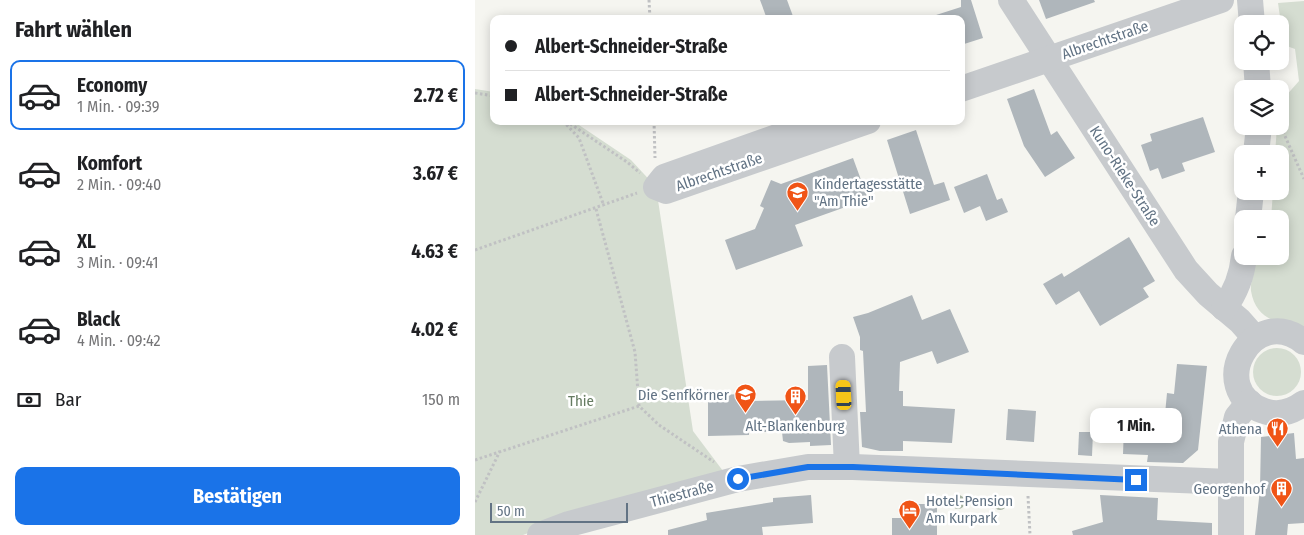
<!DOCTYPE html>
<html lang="de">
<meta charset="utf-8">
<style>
body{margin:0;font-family:"Fira Sans Condensed",sans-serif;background:#f2f2f2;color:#202124;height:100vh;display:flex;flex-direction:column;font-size:19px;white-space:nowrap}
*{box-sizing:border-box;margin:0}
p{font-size:16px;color:#757577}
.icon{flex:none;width:28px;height:28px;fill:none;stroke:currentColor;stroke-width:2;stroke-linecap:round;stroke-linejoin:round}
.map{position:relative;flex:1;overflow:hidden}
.sheet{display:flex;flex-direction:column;background:#fff;width:475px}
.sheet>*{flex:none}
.banner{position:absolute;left:15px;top:15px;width:475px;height:110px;border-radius:10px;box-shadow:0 2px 12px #0003;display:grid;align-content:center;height:110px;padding:0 15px;background:#fff}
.tools{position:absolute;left:759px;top:15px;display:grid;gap:10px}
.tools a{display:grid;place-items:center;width:55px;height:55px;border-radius:10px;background:#fff;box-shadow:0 2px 12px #0003;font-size:25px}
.scale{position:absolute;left:15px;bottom:12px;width:138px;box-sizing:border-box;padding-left:5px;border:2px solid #627384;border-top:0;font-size:14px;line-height:18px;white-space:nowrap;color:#627384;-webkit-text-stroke:4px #fff;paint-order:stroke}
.end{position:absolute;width:22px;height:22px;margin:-11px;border:6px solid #1a73e8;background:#fff;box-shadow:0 0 0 2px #fff}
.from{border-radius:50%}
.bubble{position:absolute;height:35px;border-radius:10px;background:#fff;box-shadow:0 2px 12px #0003;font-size:16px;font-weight:700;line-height:35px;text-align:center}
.car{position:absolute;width:15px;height:30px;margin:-15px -8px;border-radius:6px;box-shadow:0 0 4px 1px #0007;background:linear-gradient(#f5c518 24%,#345 0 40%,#f5c518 0 76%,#345 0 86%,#f5c518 0)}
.banner b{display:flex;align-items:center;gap:18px;height:48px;font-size:19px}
.banner b+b{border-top:1px solid #e0e0e0}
.banner i{width:12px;height:12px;background:#202124}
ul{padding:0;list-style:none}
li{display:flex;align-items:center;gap:15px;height:70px;margin:0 10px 8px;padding:0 5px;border:2px solid transparent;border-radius:10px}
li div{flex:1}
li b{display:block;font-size:19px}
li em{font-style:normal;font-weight:700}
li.active{border-color:#1a73e8}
li>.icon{width:45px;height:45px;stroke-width:1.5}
h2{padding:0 15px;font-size:22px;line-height:60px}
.pay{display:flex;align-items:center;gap:12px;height:55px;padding:0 15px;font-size:19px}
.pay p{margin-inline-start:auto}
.button{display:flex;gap:10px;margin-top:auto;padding:10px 15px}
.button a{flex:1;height:58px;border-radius:10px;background:#1a73e8;color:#fff;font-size:20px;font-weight:700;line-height:58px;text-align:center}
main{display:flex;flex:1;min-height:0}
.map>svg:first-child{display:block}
.green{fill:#d5ddd1}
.building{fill:#afb6bb}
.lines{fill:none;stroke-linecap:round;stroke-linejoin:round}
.path{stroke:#c0c1c3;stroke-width:3;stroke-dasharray:2.5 2.5;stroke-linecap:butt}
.minor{stroke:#c7cacd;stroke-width:26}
.tree{fill:#a6b2a1}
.route{stroke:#1a73e8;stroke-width:6}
.labels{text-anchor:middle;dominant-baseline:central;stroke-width:5;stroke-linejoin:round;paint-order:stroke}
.street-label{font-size:15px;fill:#627384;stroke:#fff}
.poi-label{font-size:15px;fill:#627384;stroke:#fff;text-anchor:end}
.park-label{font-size:15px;fill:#657b61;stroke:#fff}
</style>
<main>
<section class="sheet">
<h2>Fahrt wählen</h2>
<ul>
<li class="active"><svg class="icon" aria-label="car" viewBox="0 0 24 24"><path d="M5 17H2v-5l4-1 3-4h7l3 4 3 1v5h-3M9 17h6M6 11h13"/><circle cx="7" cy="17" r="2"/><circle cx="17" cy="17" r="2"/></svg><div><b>Economy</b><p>1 Min. · 09:39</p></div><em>2.72 €</em></li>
<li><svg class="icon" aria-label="car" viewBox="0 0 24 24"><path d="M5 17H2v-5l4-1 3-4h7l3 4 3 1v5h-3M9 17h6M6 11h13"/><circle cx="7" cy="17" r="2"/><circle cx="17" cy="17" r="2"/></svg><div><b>Komfort</b><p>2 Min. · 09:40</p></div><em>3.67 €</em></li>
<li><svg class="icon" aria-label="car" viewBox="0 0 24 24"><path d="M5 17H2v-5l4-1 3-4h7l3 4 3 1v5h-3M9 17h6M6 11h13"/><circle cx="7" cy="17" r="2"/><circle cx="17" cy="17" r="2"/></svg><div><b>XL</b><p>3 Min. · 09:41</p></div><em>4.63 €</em></li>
<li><svg class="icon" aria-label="car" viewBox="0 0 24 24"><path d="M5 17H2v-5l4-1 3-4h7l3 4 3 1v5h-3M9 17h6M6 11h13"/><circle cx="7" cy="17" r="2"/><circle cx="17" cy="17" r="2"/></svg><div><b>Black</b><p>4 Min. · 09:42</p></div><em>4.02 €</em></li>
</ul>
<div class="pay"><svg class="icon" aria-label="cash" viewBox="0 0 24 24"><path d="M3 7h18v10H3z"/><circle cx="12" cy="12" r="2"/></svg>Bar<p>150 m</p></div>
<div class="button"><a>Bestätigen</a></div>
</section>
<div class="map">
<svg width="829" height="535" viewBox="0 0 829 535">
<rect width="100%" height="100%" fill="#f5f5f0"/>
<g class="green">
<path d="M829 1V329C805 323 781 321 776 291 775 283 780 265 782 256H805V219H796L798 191H805V154H800L802 126H805V123L811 119 809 98 824 81 820 49 809 45 803 3Z"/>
<polygon points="0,89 19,92 19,121 98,121 156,160 181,187 218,431 251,475 95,517 48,535 0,535"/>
<circle cx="802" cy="372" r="24"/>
</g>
<g class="building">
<polygon points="285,0 312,0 319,19 292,19"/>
<polygon points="486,0 496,0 508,38 486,45 486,19 459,19 458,16 486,7"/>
<polygon points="564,0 619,0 620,2 571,19"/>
<polygon points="559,89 576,135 582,131 600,158 570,177 549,146 532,99"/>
<polygon points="728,117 740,152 707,163 710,171 687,179 683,168 675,171 666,145 677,141 675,134"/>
<polygon points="441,130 459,185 469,182 475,200 435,214 412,140"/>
<polygon points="378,158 393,199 320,225 328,246 261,270 250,240 280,229 289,208 285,206 296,180 306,184"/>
<polygon points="512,174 522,200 527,198 533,212 511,221 505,206 489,213 479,187"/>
<polygon points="654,237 680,281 668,288 674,297 625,326 604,291 581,305 568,284 587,273 589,277"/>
<polygon points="437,295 447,320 475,309 494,352 462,364 457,351 425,362 424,391 428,391 428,406 480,409 477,443 428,441 428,451 405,451 387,447 385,412 391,412 388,351 385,350 385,337 378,317 393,313"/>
<polygon points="702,364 732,366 723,450 708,463 672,462 673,455 648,454 649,427 674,428 674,424 689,425 692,393 699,394"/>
<polygon points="352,365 356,445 335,446 335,442 314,443 308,441 307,432 274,432 274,435 233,436 233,395 273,394 274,401 333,400 333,366"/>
<polygon points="533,409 561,411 559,442 531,440"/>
<polygon points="604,432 618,432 617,456 603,455"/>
<polygon points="819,433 821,459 829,458 829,523 813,524 812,535 780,535 785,489 786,437"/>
<polygon points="336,495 338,523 287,527 288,535 193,535 193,530 232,520 231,513 298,502 298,498"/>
<polygon points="625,495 683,498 682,520 737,523 737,535 598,535 597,531 628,522"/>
<polygon points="431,504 462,504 462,535 417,535 417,518 431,518"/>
</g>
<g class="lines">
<g class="path">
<polyline points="174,0 175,19"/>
<polyline points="0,93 19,96"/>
<polyline points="88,121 104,138 129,206"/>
<polyline points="91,121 152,162 165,173"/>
<polyline points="179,121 180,158"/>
<polyline points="806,127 829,179"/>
<polyline points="121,209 160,352 164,406 184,425 239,462"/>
<polyline points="0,250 162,193"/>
<polyline points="0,460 164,406"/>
<polyline points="553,496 555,535"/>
<polyline points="0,502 25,451"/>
</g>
<g class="minor">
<polyline points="536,0 711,270 733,294 765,321 780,338"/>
<polyline points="775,0 777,24"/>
<polyline points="781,61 783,89"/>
<polyline points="486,89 746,0"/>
<polyline points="347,121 189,177 181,187 191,191 393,121"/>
<polyline points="781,154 784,126"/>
<polyline points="773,219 776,191"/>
<path d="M749 308C761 292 767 276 769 256"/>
<path d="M829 342C778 301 729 390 789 411 803 416 817 412 829 403"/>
<polyline points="367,357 372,467"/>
<polyline points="65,535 94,524 263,479 333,467 378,467 755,482"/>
<polyline points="756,535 756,442 762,417 774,402"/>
</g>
</g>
<g class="tree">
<circle cx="483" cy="502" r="7"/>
<circle cx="525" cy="503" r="7"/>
</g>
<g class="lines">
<polyline class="route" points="263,479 333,467 378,467 661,480"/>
</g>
<defs>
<symbol id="school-pin" viewBox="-11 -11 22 30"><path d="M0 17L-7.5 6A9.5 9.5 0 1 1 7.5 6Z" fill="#f05416" stroke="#fff"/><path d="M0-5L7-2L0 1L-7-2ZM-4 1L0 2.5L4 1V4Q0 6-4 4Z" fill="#fff"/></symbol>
<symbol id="building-pin" viewBox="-11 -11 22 30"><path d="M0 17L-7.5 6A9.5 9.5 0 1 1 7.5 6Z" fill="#f05416" stroke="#fff"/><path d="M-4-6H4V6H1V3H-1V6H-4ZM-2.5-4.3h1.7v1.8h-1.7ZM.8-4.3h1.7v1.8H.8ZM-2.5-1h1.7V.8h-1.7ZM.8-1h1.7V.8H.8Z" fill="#fff"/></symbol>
<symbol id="restaurant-pin" viewBox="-11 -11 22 30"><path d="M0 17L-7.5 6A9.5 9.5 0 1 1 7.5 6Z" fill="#f05416" stroke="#fff"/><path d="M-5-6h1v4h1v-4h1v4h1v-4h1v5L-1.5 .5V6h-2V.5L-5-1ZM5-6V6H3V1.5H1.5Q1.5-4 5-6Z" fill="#fff"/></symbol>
<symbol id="hotel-pin" viewBox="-11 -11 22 30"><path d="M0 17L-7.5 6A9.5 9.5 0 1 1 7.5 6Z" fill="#f05416" stroke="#fff"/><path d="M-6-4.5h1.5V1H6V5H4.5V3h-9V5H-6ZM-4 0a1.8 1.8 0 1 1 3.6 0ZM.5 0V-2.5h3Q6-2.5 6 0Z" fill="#fff"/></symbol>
</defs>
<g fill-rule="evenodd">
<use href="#school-pin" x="310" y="180" width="25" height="34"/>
<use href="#school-pin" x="258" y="382" width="25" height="34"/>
<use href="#building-pin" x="308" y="384" width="25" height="34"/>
<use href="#restaurant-pin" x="790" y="416" width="25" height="34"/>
<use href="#building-pin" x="794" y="476" width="25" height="34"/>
<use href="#hotel-pin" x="422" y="498" width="25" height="34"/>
</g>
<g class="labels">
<g class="street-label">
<text transform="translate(630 40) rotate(-19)">Albrechtstraße</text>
<text transform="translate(244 172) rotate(-19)">Albrechtstraße</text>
<text transform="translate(650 176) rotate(57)">Kuno-Rieke-Straße</text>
<text transform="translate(207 494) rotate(-15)">Thiestraße</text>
</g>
<g class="poi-label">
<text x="339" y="184" text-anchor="start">Kindertagesstätte<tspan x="339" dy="17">"Am Thie"</tspan></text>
<text x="254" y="395">Die Senfkörner</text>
<text x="320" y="426" text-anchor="middle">Alt-Blankenburg</text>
<text x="787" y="429">Athena</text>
<text x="790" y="489">Georgenhof</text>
<text x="451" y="501" text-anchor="start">Hotel-Pension<tspan x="451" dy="17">Am Kurpark</tspan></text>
</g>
<g class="park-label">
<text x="106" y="401">Thie</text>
</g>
</g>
</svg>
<div class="tools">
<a><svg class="icon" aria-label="locate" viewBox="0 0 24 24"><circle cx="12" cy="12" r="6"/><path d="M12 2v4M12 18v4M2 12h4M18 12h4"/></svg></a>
<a><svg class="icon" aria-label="layers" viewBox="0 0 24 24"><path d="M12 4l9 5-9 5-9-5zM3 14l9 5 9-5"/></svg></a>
<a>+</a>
<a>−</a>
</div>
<div class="scale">50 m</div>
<i class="end from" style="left:263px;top:479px"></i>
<i class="end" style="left:661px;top:480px"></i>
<div class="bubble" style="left:615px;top:408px;width:92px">1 Min.</div>
<i class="car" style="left:369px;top:395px;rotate:357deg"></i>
<div class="banner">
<b><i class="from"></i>Albert-Schneider-Straße</b>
<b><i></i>Albert-Schneider-Straße</b>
</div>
</div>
</main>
